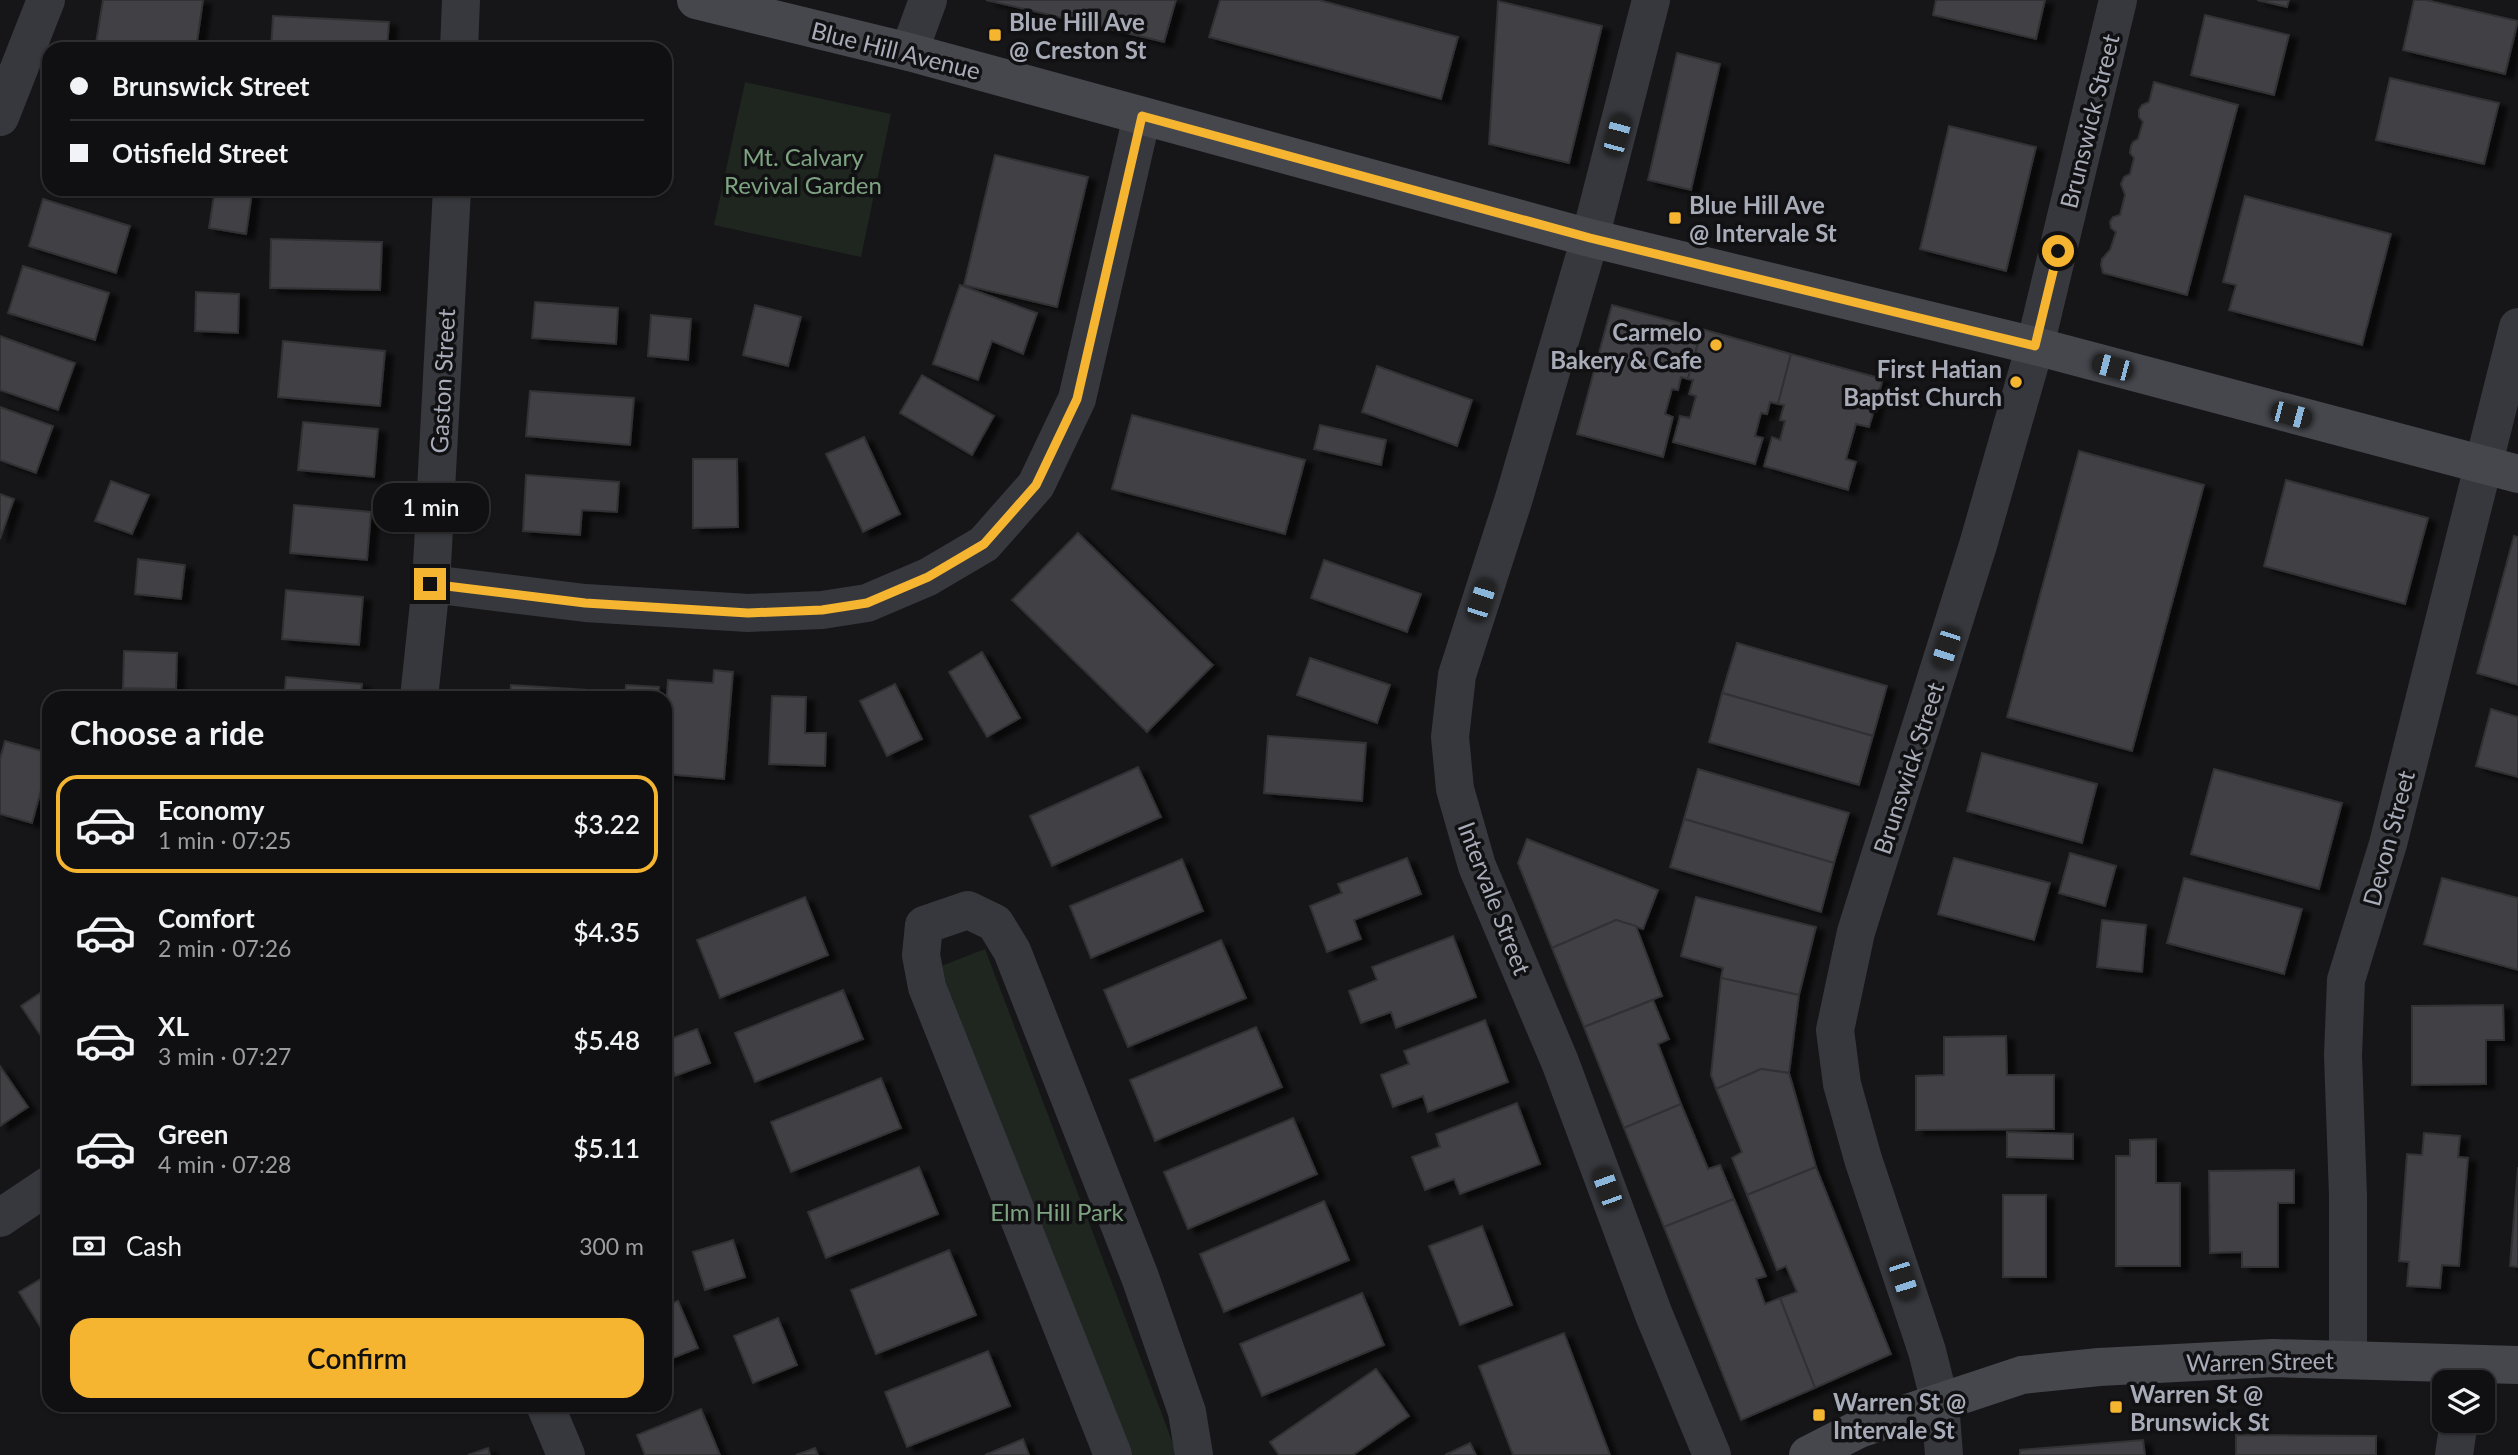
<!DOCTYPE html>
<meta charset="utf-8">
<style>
body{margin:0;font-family:Lato,sans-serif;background:#19191b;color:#f1f3f6;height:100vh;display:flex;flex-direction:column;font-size:26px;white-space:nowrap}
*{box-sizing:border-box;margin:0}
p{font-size:23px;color:#9c9d9f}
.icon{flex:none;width:38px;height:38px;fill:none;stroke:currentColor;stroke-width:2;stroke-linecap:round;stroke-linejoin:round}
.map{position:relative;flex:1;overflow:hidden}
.drawer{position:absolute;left:42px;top:691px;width:630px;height:721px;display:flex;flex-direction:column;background:#101012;border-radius:21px;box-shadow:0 2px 5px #0004,0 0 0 2px #303032}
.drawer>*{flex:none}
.hud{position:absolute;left:42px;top:42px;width:630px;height:154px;border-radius:21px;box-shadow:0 2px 5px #0004,0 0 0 2px #303032;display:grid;align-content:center;height:154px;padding:0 28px;background:#101012}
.buttons{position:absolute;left:2432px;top:1370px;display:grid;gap:14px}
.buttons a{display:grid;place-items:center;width:63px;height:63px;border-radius:14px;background:#101012;box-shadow:0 2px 5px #0004,0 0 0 2px #303032;font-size:35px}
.end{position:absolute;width:32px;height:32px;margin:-16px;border:9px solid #f5b531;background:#111;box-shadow:0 0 0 4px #111}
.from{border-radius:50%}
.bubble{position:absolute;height:49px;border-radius:21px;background:#101012;box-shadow:0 2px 5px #0004,0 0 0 2px #303032;font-size:23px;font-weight:600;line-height:49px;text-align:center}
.car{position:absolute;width:21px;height:42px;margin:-21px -10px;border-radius:9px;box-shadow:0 0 5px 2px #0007;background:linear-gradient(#222 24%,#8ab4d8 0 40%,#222 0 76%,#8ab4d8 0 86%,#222 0)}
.hud b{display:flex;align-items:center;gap:24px;height:66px;font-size:26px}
.hud b+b{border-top:2px solid #303032}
.hud i{width:18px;height:18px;background:#f1f3f6}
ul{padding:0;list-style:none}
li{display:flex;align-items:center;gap:21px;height:98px;margin:0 14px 10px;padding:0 14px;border:4px solid transparent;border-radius:21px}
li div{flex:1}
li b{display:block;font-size:26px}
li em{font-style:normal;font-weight:600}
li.selected{border-color:#f5b531}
li>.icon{width:63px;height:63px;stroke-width:1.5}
h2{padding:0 28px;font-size:32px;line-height:84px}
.pay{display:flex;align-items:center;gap:18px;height:77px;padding:0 28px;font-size:26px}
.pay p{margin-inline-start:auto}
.button{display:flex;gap:14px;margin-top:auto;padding:14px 28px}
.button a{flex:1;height:80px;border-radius:21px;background:#f5b531;color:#111;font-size:28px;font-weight:600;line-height:80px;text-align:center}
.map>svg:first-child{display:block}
.green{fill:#1e261f}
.building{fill:#404145;stroke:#303034;stroke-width:2;filter:url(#shadow)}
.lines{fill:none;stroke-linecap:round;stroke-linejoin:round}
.minor{stroke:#37383d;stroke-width:38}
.secondary{stroke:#45474d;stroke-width:38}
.route{stroke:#f5b531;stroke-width:9}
.poi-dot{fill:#f5b531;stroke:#111113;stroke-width:2.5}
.labels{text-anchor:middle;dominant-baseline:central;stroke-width:7;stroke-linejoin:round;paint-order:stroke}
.poi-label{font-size:24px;font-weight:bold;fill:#a8acb8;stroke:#111113;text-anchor:start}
.street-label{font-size:24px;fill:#a8acb8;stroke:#111113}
.park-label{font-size:24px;fill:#7ea381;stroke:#111113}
</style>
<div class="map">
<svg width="2518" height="1455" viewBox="0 0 2518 1455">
<defs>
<filter id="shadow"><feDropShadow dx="8" dy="4.5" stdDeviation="2" flood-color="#0009"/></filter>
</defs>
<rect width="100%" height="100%" fill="#161618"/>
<g class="green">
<polygon points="745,82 891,114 861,257 714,225"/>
<polygon points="985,949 1177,1454 1173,1455 1122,1455 936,968"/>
</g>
<g class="building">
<polygon points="103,0 203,0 196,49 95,49"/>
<polygon points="986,0 1176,0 1164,42"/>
<polygon points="1220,0 1319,0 1458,37 1441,99 1209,37"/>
<polygon points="1936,0 2045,0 2036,39 1933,15"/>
<polygon points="2257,0 2289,0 2287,7"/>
<polygon points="2414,0 2426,0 2518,21 2505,74 2403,50"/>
<polygon points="1498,1 1602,26 1569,163 1489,144"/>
<polygon points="2205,15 2289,35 2274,95 2191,75"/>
<polygon points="273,16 389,22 387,49 271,49"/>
<polygon points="1677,53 1720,64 1691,190 1648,180"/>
<polygon points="2390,78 2499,103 2484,164 2376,140"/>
<polygon points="2154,82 2238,105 2187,295 2103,273 2101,265 2102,259 2110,250 2116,232 2111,228 2110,222 2113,217 2120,215 2125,195 2121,184 2124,177 2130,174 2134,158 2130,153 2131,146 2133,142 2138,139 2143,122 2139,117 2139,110 2142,105 2149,102"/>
<polygon points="1949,126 2036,147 2006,271 1920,249"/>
<polygon points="995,155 1088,177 1057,307 964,285"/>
<polygon points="215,189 252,193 246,234 209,228"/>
<polygon points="2245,196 2391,234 2362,345 2229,310 2236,285 2223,282"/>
<polygon points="43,199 130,226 116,273 29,246"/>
<polygon points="271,239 382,242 380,290 270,288"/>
<polygon points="23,266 109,293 95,340 8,313"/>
<polygon points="960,285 1037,313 1023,354 992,341 978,380 933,364"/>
<polygon points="196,292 239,294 238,333 195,331"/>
<polygon points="535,302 618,308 616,344 532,338"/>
<polygon points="755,305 801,317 788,366 743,355"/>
<polygon points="1612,305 1702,329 1688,379 1681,377 1678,390 1672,389 1665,414 1673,417 1663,457 1577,434"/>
<polygon points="651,315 691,319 688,360 648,356"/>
<polygon points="1702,329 1791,354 1778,404 1770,402 1767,414 1761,413 1755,436 1763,438 1755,464 1673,442 1680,416 1690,418 1696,396 1689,394 1693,380 1688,379"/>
<polygon points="0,336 75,363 58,410 0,390"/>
<polygon points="283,341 385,351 380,406 278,397"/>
<polygon points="1791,354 1883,379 1869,427 1856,424 1846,459 1856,462 1848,490 1764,466 1772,437 1780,440 1785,421 1780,420 1784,405 1778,404"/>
<polygon points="1377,366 1472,400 1457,446 1362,412"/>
<polygon points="922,375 994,416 972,455 900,413"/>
<polygon points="530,391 634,398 630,445 526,436"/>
<polygon points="0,407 53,426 36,473 0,460"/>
<polygon points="1132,415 1305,460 1285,534 1112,489"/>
<polygon points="303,422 378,429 374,477 298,470"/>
<polygon points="1320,425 1386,440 1381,465 1314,449"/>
<polygon points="864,437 900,514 863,532 826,454"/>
<polygon points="2079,451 2204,485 2132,751 2007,717"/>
<polygon points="693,459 737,459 738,527 693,528"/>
<polygon points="526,475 619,482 617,512 582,510 580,535 523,531"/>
<polygon points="2286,480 2428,518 2405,604 2264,566"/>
<polygon points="111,481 149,495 132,534 95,521"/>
<polygon points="0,494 14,499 0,539"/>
<polygon points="294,505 371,512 367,560 290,553"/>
<polygon points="1078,533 1213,665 1147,732 1012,600"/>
<polygon points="2514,536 2518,537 2518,685 2477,673"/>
<polygon points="138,559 185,565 181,599 135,594"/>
<polygon points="1324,560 1421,594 1407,632 1311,598"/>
<polygon points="286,590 363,597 359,645 282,639"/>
<polygon points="1737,643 1887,686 1873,736 1722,693"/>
<polygon points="124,651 177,653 176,689 123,688"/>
<polygon points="982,652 1020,718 987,737 949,672"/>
<polygon points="1310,658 1390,685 1377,723 1297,695"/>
<polygon points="714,670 733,672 724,779 665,774 665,719 668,680 713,683"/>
<polygon points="286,677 362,684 360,698 284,698"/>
<polygon points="895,684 922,739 887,756 860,701"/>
<polygon points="511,685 603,691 603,698 510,698"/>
<polygon points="626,685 659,687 658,698 625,698"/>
<polygon points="1722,693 1873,736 1859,785 1709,742"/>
<polygon points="772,696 806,697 805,733 826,733 825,766 769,764"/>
<polygon points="2491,709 2518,717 2518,777 2476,766"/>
<polygon points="1268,736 1366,743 1362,801 1264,793"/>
<polygon points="5,741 49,753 49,761 32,823 0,814 0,759"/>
<polygon points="1982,753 2097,784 2082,843 1967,811"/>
<polygon points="1138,767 1161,817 1052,866 1030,816"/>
<polygon points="1698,769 1849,813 1834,863 1684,819"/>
<polygon points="2214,769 2342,803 2319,889 2191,854"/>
<polygon points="1684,819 1834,863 1821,912 1670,867"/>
<polygon points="1527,839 1658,890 1643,929 1616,920 1552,948 1518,863"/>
<polygon points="2070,853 2116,866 2105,906 2059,893"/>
<polygon points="1407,858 1421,894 1354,920 1361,939 1327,952 1310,906 1342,893 1338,884"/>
<polygon points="1954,858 2050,883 2034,940 1938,914"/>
<polygon points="1182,859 1203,911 1091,958 1070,906"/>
<polygon points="2184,878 2302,909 2284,974 2167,943"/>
<polygon points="2442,878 2518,898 2518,970 2424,944"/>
<polygon points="805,897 828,955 720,998 697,940"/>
<polygon points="1696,897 1816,927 1799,995 1721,978 1723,968 1681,956"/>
<polygon points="1616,920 1636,926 1662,996 1584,1027 1552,948"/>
<polygon points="2102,920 2146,925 2142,972 2097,967"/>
<polygon points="1453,936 1476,997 1396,1028 1391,1012 1361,1023 1349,991 1377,980 1372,967"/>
<polygon points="1221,940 1246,998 1128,1047 1104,990"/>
<polygon points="1721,978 1799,995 1789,1073 1761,1069 1716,1089 1711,1075"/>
<polygon points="49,987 49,1048 21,1006"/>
<polygon points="843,990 863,1039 755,1082 735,1033"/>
<polygon points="1653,1000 1669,1039 1658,1044 1681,1104 1624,1128 1584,1027"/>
<polygon points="2503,1005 2504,1040 2486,1040 2486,1084 2412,1085 2412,1006"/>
<polygon points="1485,1020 1508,1082 1428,1112 1423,1096 1393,1107 1381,1075 1409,1064 1404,1051"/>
<polygon points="1256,1027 1282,1087 1155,1141 1130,1080"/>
<polygon points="697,1029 710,1063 675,1076 665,1049 665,1041"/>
<polygon points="2006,1036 2007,1075 2054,1075 2054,1129 1916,1130 1916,1076 1944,1075 1944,1037"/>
<polygon points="0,1066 28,1107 0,1126"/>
<polygon points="1761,1069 1789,1073 1816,1167 1747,1195 1732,1158 1742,1152 1716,1089"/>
<polygon points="881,1078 901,1128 791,1172 771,1122"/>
<polygon points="1517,1103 1540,1164 1460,1194 1454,1179 1425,1190 1412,1157 1440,1147 1436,1134"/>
<polygon points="1681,1104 1708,1169 1720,1165 1734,1199 1664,1227 1624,1128"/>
<polygon points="1293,1118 1317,1174 1188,1229 1164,1172"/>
<polygon points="2007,1132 2073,1134 2073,1159 2007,1157"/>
<polygon points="2424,1133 2460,1136 2458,1157 2468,1158 2459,1266 2442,1265 2440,1288 2407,1286 2409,1262 2399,1261 2407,1154 2422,1155"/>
<polygon points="2156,1139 2156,1183 2180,1183 2180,1266 2116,1266 2116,1156 2130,1156 2130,1140"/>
<polygon points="919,1167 938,1214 826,1258 808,1212"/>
<polygon points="1816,1167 1891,1354 1815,1388 1780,1298 1797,1292 1786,1266 1777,1270 1747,1195"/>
<polygon points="2518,1167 2518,1267 2510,1266"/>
<polygon points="2294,1170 2294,1203 2278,1203 2278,1267 2242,1267 2242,1252 2210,1253 2209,1171"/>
<rect x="2003" y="1195" width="43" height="82"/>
<polygon points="1734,1199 1766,1276 1756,1279 1765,1304 1780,1298 1815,1388 1741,1420 1664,1227"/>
<polygon points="1324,1201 1349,1260 1224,1312 1200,1254"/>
<polygon points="1482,1226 1512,1305 1460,1325 1429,1246"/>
<polygon points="733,1240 745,1277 705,1290 693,1252"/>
<polygon points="949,1250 976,1315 876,1354 851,1290"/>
<polygon points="49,1274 49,1341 19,1292"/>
<polygon points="1362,1293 1384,1345 1262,1396 1240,1344"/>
<polygon points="678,1301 698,1348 665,1361 665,1306"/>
<polygon points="778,1318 797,1365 753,1383 734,1336"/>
<polygon points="1564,1333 1610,1455 1513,1455 1479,1366"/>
<polygon points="988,1351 1010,1406 907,1447 885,1392"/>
<polygon points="1376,1369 1409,1416 1353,1455 1279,1455 1270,1442"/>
<polygon points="701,1409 720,1455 645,1455 637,1435"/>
<polygon points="2236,1435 2376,1436 2376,1455 2236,1455"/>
<polygon points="1023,1439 1029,1455 985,1455"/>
<polygon points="2143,1440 2145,1455 2020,1455 2020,1450"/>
<polygon points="1470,1443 1476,1455 1445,1455"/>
<polygon points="488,1448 490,1455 468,1455"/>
<polygon points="815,1448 818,1455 796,1455"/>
</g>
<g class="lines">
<g class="minor">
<polyline points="1651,0 1590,238 1514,498 1457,675 1450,737 1455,789 1477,866 1560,1062 1654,1315 1712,1455"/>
<polyline points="459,49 461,0"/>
<polyline points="909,52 928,0"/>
<polyline points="0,117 46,0"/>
<polyline points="431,584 585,603 748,613 822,610 867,603 928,577 984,544 1036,485 1077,399 1142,116"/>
<polyline points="419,698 431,584 452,189"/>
<polyline points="0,1218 49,1185"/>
<polyline points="2348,1359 2348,1196 2343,1055 2346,980 2388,844 2518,327"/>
<polyline points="545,1405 566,1455"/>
<polyline points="1113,1455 927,987 921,955 924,925 968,910 995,923 1012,951 1140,1277 1187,1412 1194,1455"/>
<polyline points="1944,1455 1940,1403 1927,1351 1863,1159 1842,1084 1835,1030 1856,932 1978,545 2035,346 2118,0"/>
<polyline points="2454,1455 2459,1421"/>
</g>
<g class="secondary">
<polyline points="696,0 909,52 1590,238 2035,346 2518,474"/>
<polyline points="1808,1455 1859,1429 2022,1375 2099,1367 2273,1358 2518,1365"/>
</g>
</g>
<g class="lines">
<polyline class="route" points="430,584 585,603 748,613 822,610 867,603 928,577 984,544 1036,485 1077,399 1142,116 1590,238 2035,346 2058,251"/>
</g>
<g class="poi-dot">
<rect x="988" y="28" width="14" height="14" rx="3.5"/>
<rect x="1668" y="211" width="14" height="14" rx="3.5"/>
<circle cx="1716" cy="345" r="7"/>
<circle cx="2016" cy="382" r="7"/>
<rect x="2109" y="1400" width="14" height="14" rx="3.5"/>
<rect x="1812" y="1408" width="14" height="14" rx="3.5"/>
</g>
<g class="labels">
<g class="poi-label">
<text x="1009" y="21">Blue Hill Ave<tspan x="1009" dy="28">@ Creston St</tspan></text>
<text x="1689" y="204">Blue Hill Ave<tspan x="1689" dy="28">@ Intervale St</tspan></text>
<text x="1702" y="331" text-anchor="end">Carmelo<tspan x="1702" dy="28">Bakery &amp; Cafe</tspan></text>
<text x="2002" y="368" text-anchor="end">First Hatian<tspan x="2002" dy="28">Baptist Church</tspan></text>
<text x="2130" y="1393">Warren St @<tspan x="2130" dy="28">Brunswick St</tspan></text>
<text x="1833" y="1401">Warren St @<tspan x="1833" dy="28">Intervale St</tspan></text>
</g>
<g class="street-label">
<text transform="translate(896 50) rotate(14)">Blue Hill Avenue</text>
<text transform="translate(2089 121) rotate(-76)">Brunswick Street</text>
<text transform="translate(442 381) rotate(-87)">Gaston Street</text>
<text transform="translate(1908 768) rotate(-72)">Brunswick Street</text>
<text transform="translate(2388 838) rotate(-75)">Devon Street</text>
<text transform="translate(1495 898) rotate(69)">Intervale Street</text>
<text transform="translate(2260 1361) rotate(-1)">Warren Street</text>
</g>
<g class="park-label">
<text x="803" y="156">Mt. Calvary<tspan x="803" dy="28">Revival Garden</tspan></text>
<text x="1057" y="1211">Elm Hill Park</text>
</g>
</g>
</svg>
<div class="buttons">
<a><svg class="icon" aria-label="layers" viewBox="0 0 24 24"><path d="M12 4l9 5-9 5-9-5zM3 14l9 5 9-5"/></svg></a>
</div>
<i class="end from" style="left:2058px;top:251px"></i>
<i class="end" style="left:430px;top:584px"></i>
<div class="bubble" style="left:373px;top:483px;width:116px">1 min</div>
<i class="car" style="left:1617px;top:135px;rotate:15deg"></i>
<i class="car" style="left:2112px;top:367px;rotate:285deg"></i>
<i class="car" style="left:2291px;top:415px;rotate:105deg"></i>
<i class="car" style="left:1481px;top:600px;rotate:18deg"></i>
<i class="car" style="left:1946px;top:648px;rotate:198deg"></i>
<i class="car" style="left:1607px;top:1188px;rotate:340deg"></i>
<i class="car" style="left:1903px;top:1279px;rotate:162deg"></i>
<div class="hud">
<b><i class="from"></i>Brunswick Street</b>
<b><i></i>Otisfield Street</b>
</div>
<section class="drawer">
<h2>Choose a ride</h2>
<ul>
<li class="selected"><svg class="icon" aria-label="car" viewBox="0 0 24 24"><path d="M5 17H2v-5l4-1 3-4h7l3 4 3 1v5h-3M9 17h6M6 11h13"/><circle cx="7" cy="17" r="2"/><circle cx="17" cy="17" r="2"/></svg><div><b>Economy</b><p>1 min · 07:25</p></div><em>$3.22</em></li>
<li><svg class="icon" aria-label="car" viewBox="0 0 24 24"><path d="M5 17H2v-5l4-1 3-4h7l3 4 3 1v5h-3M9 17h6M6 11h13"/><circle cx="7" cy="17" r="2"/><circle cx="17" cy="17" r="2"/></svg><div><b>Comfort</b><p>2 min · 07:26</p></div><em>$4.35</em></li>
<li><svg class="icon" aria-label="car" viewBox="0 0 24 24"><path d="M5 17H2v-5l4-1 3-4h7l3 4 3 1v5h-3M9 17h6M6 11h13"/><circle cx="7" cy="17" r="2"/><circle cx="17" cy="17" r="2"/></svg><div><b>XL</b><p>3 min · 07:27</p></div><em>$5.48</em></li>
<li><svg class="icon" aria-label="car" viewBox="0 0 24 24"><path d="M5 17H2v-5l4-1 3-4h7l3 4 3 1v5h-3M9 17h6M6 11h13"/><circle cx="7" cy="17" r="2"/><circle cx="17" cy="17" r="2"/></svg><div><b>Green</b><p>4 min · 07:28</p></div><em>$5.11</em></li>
</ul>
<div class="pay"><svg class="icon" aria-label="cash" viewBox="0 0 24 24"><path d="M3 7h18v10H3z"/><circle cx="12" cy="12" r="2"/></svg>Cash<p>300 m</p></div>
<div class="button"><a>Confirm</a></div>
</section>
</div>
